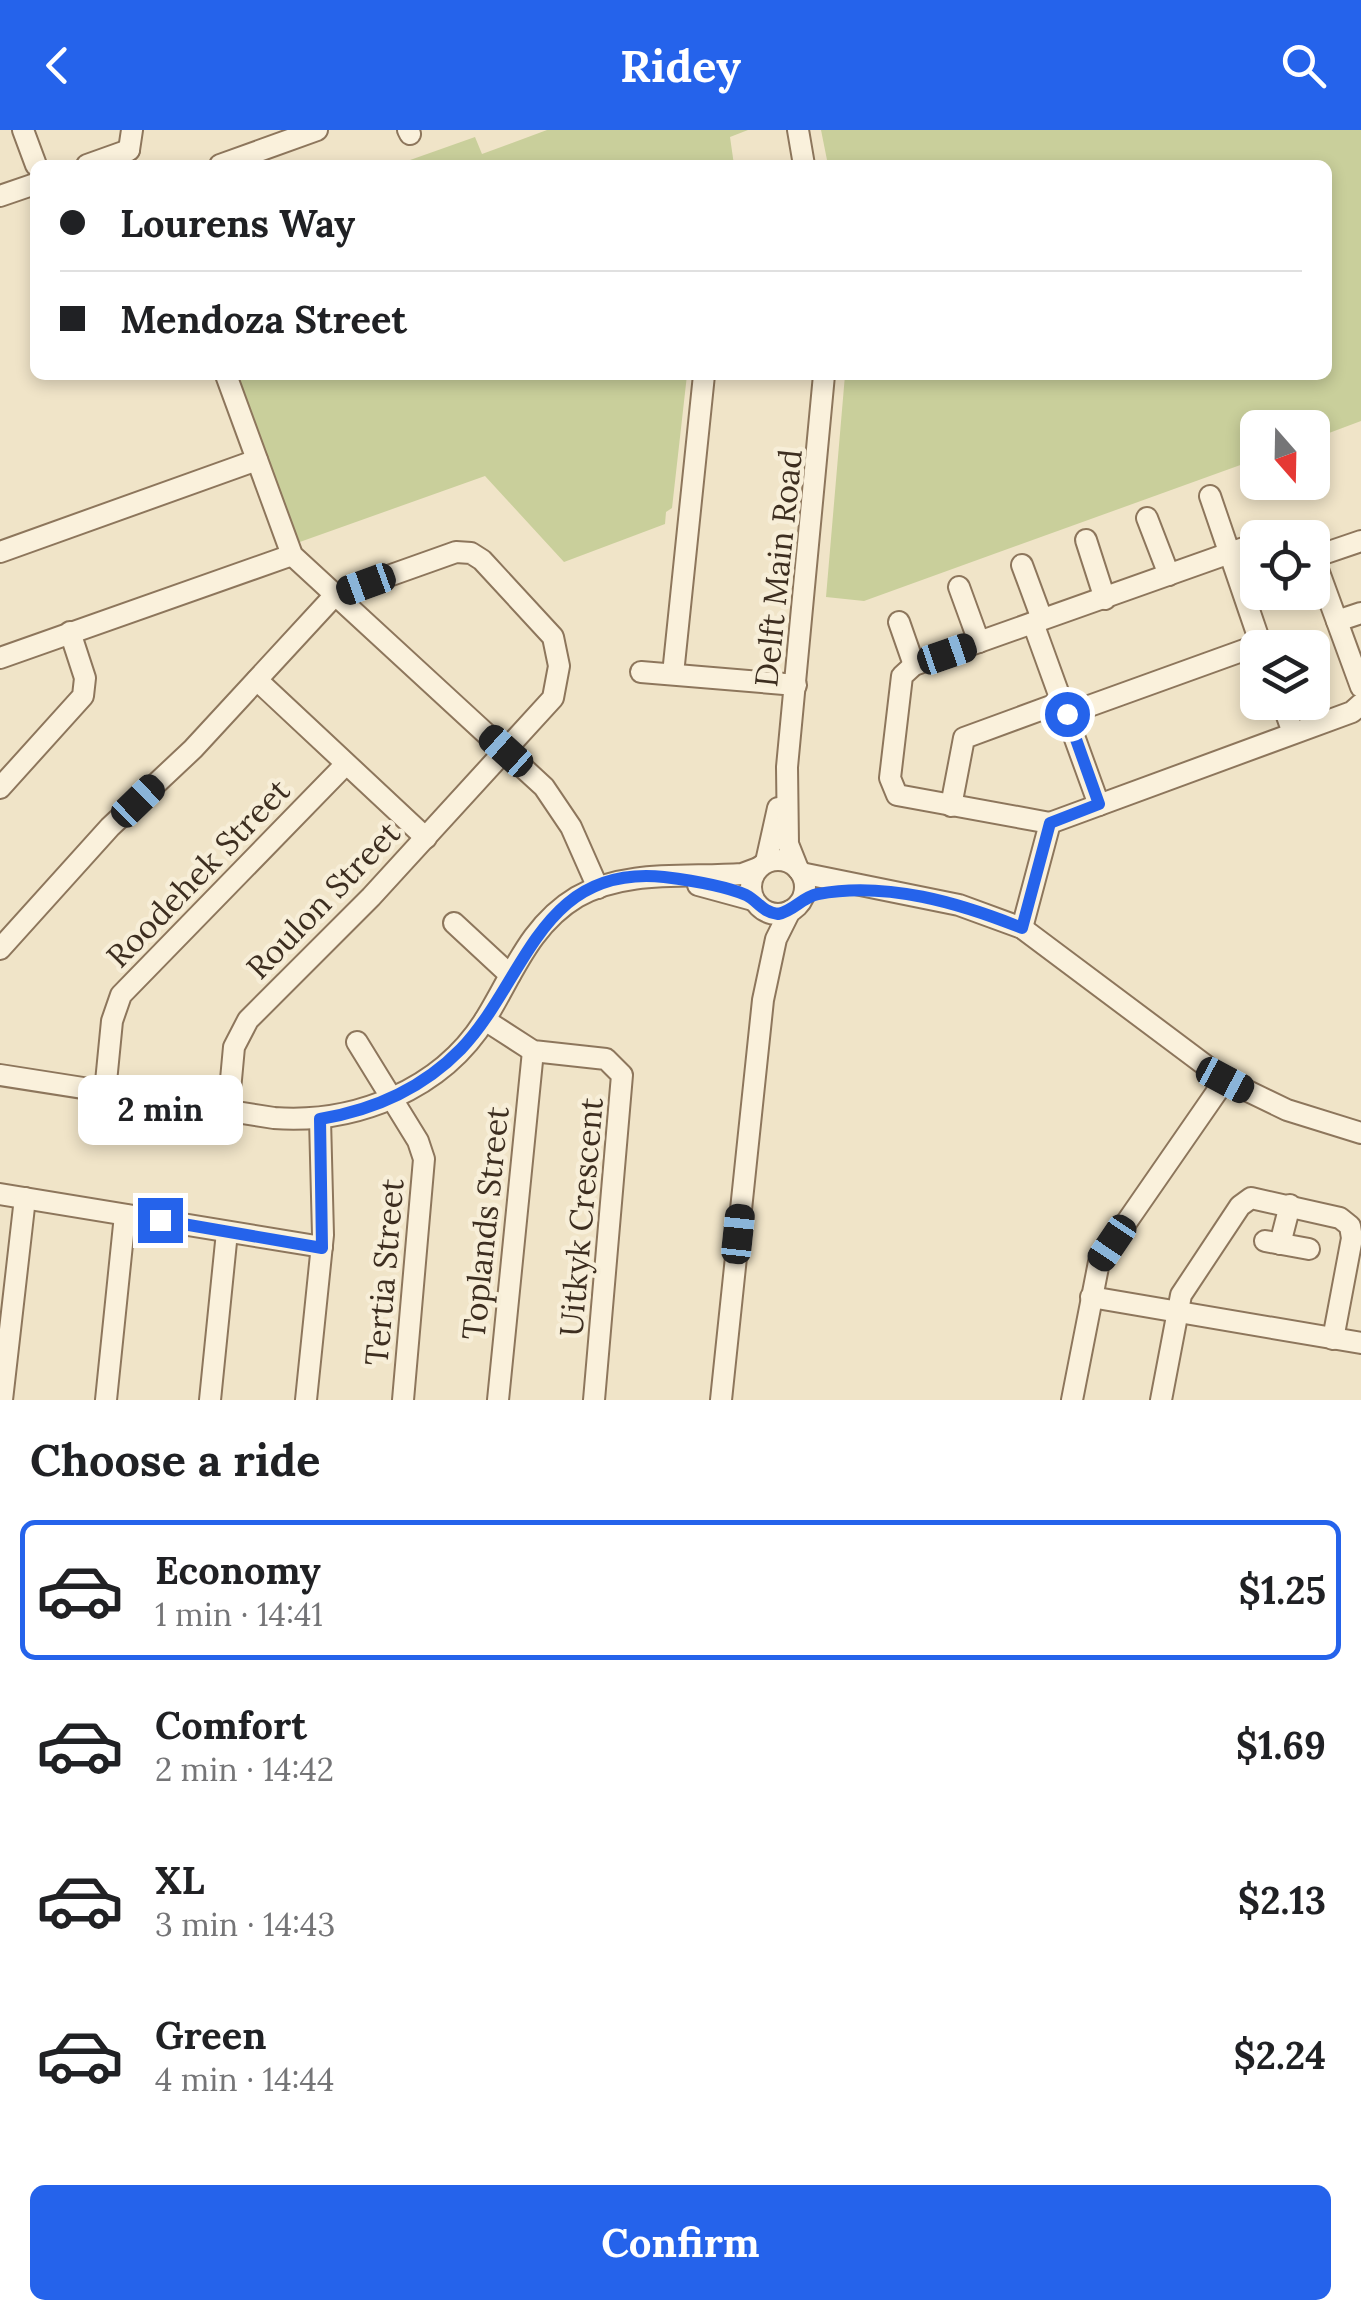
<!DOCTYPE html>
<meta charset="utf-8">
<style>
body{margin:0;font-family:Lora,serif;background:#f6f6f6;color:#202124;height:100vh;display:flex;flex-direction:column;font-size:38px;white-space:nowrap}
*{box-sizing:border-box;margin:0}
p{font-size:32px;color:#757577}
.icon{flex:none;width:55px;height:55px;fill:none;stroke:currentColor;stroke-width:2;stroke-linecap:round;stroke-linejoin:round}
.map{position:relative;height:1270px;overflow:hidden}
.details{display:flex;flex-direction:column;background:#fff;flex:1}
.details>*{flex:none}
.banner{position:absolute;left:30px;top:30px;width:1302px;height:220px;border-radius:15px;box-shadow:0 5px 15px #0003;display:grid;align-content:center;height:220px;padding:0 30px;background:#fff}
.needle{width:65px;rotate:160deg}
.controls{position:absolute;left:1240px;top:280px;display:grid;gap:20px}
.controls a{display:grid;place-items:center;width:90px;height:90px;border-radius:15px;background:#fff;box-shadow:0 5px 15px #0003;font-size:50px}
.end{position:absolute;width:45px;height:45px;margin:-22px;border:12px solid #2563eb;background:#fff;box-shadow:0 0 0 5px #fff}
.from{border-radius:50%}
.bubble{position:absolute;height:70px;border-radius:15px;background:#fff;box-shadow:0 5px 15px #0003;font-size:32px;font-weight:700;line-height:70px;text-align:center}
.car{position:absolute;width:30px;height:60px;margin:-30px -15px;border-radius:12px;box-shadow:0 0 8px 2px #0007;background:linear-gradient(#222 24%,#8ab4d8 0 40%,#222 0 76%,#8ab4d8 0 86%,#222 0)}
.banner b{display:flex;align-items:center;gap:35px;height:95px;font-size:38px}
.banner b+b{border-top:2px solid #e0e0e0}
.banner i{width:25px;height:25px;background:#202124}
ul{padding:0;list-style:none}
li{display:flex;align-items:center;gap:30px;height:140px;margin:0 20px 15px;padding:0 10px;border:5px solid transparent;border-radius:15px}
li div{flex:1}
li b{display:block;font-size:38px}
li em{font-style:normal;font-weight:700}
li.current{border-color:#2563eb}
li>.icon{width:90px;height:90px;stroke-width:1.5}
h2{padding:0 30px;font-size:45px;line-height:120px}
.button{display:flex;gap:20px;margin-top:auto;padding:20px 30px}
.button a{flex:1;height:115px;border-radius:15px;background:#2563eb;color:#fff;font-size:40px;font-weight:700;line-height:115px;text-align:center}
header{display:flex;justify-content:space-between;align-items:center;height:130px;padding:0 30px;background:#2563eb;color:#fff;font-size:45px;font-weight:700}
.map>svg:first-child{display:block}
.green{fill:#c9cf9b}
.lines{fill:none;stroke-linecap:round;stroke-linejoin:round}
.minor-casing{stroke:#8d765c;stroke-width:24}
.minor{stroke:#faf1dc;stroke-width:20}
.route{stroke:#2563eb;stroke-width:12}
.labels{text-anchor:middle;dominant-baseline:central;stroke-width:9;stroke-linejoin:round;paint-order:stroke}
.street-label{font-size:32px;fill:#3d2e20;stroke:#f7eed8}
</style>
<header><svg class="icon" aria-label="back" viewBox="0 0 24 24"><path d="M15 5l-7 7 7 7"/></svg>Ridey<svg class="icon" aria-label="search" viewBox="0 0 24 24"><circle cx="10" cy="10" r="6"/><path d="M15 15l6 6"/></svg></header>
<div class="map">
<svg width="1361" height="1270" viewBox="0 0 1361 1270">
<rect width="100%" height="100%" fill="#f0e4c8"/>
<g class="green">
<polygon points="547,0 748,0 730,7 734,35 396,35 475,7 482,24"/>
<polygon points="821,0 1361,0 1361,291 1313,309 1312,298 1258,298 1257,329 864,471 826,467 845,245 1328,245 1328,35 828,35"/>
<polygon points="236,245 687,245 672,378 666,382 665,394 564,432 485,346 297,413"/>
</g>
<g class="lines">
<defs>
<g id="minor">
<polyline points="23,0 36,35"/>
<polyline points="408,0 410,4"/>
<polyline points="798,0 804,35"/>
<polyline points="129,20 132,0"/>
<polyline points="87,35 129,20"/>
<polyline points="220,35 317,0"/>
<polyline points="0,66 35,54"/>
<polyline points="226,245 292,425 544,657 571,697 598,758"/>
<polyline points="1210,366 1262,518"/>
<polyline points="1147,388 1169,445"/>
<polyline points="1272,408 1293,402 1304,408"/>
<polyline points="1086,410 1105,469"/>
<polyline points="0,422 257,330"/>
<polyline points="1312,423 1361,557"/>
<polyline points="1314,427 1361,411"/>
<polyline points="1022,435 1042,489"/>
<polyline points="959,457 979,512"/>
<polyline points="1337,491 1361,483"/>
<polyline points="899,492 914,535"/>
<polyline points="1033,493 1099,675"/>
<polyline points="0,528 292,425"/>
<polyline points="641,542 796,555"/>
<polyline points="673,544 704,245"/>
<polyline points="257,550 426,708"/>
<polyline points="1282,572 1293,603"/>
<polyline points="1067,584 1261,514"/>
<polyline points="0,658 83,566 85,548 70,502"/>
<polyline points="951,676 964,608 1062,572"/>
<polyline points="1050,693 897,665 890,648 902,546 914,535 1258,413"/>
<circle cx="778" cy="757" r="27"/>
<polyline points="766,732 778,678"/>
<polyline points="798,739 788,714 787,637 824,245"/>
<polyline points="801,743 959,775 1022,798 1225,950 1287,980 1361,1003"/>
<polyline points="698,755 753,770"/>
<polyline points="454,793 510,845"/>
<polyline points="1022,798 1050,693 1352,582 1361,574"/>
<polyline points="0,819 110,697 193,619 335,465 456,422 471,423 482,430 553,507 559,536 553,568 371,767 248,890 234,917 228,982"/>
<polyline points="485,890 533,921 606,929 622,945 594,1270"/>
<polyline points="357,912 418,1011 424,1029 403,1270"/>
<path d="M0 945 274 988C355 994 442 960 486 888 513 844 530 795 577 767 626 739 688 748 742 744L758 738"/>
<polyline points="105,962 112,891 121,865 346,634"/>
<polyline points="0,1064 322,1117"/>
<polyline points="1265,1111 1309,1119"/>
<polyline points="1280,1114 1290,1075"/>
<polyline points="1091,1167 1361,1213"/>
<polyline points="2,1270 25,1068"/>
<polyline points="106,1270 125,1085"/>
<polyline points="210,1270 227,1102"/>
<polyline points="306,1270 323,1105 320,989"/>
<polyline points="498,1270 533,921"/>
<polyline points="721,1270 763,870 776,809 790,781"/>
<polyline points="1072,1270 1099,1132 1225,950"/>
<polyline points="1161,1270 1181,1165 1240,1076 1251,1068 1340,1088 1350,1096 1352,1108 1333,1209"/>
</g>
</defs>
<use href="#minor" class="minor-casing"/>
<use href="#minor" class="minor"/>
</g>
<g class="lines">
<path class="route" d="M160 1090 322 1118 320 989C374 980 423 958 461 919 526 851 540 734 664 747 688 750 723 755 746 765 758 771 762 782 778 784 794 781 802 767 818 764 886 751 960 773 1022 798L1050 693 1099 674 1067 584"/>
</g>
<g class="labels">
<g class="street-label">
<text transform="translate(778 438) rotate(-84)">Delft Main Road</text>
<text transform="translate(198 743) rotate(-46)">Roodehek Street</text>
<text transform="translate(323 770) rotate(-46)">Roulon Street</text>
<text transform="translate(581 1087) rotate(-85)">Uitkyk Crescent</text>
<text transform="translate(485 1093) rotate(-84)">Toplands Street</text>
<text transform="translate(384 1142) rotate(-85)">Tertia Street</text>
</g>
</g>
</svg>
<div class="controls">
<a><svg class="needle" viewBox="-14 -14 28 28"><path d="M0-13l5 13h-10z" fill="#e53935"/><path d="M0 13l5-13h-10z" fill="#757577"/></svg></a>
<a><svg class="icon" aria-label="locate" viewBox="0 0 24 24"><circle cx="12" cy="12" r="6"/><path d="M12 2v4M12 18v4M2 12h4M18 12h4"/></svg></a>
<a><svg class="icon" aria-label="layers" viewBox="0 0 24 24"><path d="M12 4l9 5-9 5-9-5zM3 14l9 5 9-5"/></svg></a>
</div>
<i class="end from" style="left:1067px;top:584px"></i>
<i class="end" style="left:160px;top:1090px"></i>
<div class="bubble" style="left:78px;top:945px;width:165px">2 min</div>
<i class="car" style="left:366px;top:454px;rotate:250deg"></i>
<i class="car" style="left:947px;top:524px;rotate:71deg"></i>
<i class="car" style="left:506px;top:621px;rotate:312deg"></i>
<i class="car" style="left:138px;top:671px;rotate:46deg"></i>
<i class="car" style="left:1225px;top:950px;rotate:118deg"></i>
<i class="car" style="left:738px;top:1104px;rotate:6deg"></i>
<i class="car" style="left:1112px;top:1113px;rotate:214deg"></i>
<div class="banner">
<b><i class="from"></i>Lourens Way</b>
<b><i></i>Mendoza Street</b>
</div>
</div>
<section class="details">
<h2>Choose a ride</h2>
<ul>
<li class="current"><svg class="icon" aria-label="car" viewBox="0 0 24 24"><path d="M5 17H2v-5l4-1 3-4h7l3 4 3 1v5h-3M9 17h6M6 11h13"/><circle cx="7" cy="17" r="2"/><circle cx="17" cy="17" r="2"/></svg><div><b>Economy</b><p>1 min · 14:41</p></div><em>$1.25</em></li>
<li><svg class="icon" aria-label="car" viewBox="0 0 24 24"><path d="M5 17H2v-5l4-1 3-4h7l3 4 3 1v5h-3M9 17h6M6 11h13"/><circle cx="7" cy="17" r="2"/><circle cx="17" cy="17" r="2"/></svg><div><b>Comfort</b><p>2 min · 14:42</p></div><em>$1.69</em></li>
<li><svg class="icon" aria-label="car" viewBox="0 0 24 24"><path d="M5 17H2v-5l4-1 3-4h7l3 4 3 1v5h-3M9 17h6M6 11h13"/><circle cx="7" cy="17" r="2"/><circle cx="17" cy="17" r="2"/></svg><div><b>XL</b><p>3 min · 14:43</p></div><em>$2.13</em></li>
<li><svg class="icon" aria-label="car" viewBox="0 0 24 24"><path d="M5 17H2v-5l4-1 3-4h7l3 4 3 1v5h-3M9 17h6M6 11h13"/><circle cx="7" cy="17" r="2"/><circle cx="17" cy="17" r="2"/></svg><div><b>Green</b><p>4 min · 14:44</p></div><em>$2.24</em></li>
</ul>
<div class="button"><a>Confirm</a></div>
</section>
